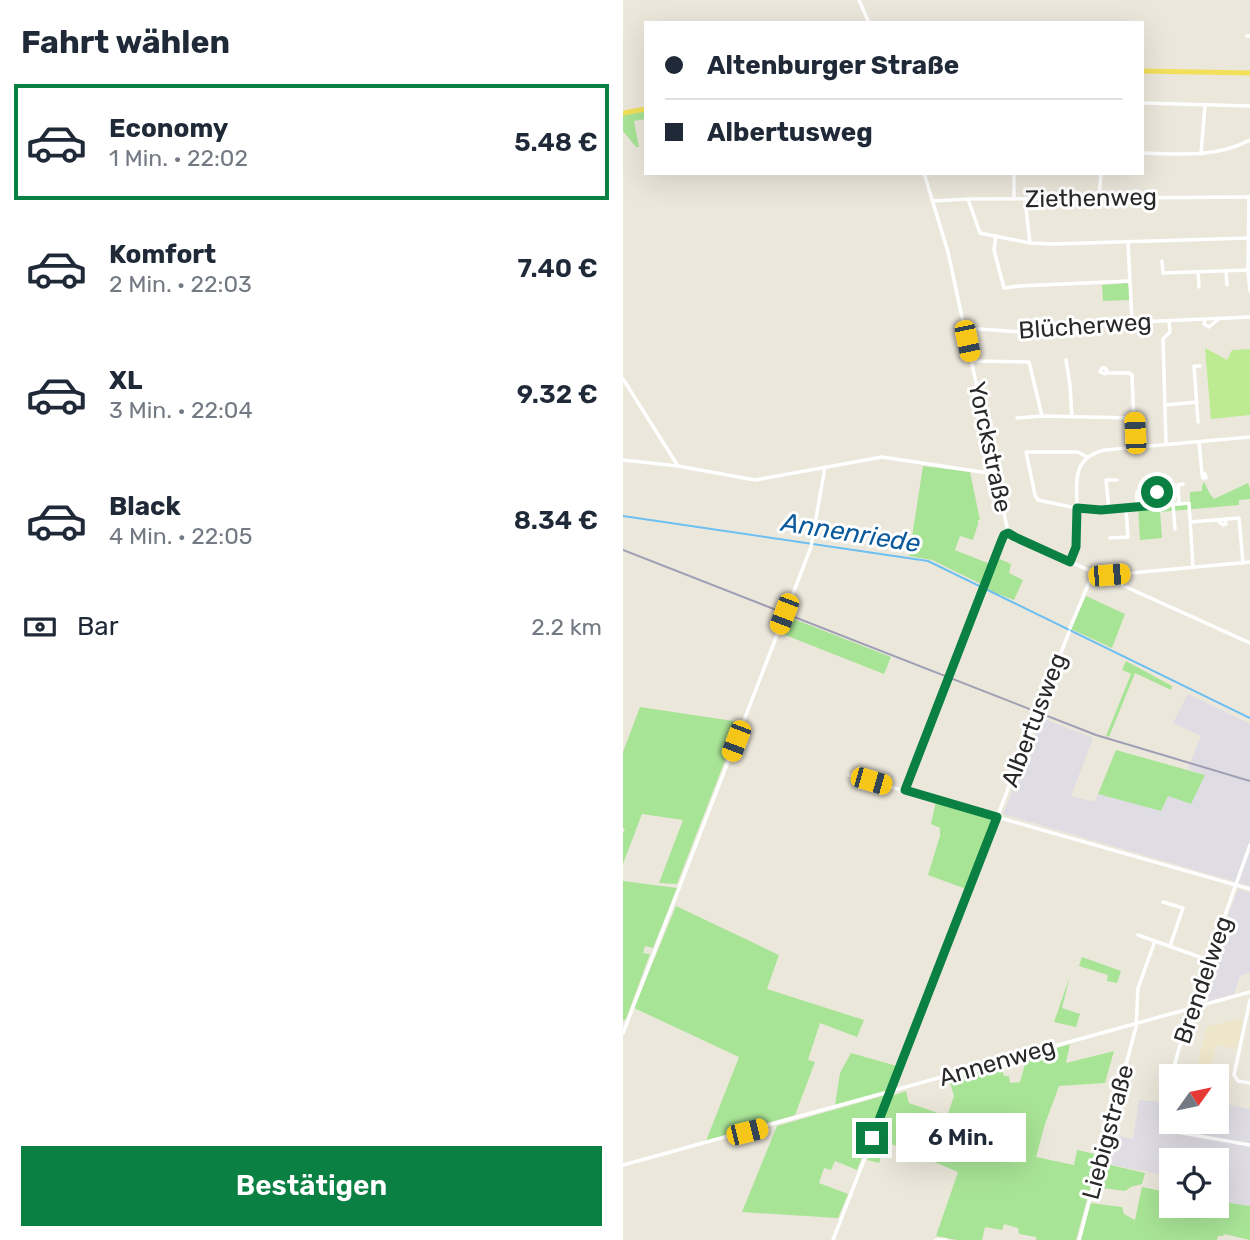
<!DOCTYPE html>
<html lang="de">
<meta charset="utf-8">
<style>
body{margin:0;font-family:Rubik,sans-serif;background:#f6f6f7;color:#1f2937;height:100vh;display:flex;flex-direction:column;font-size:26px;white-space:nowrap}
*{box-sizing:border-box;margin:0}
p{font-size:23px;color:#747a83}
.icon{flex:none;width:38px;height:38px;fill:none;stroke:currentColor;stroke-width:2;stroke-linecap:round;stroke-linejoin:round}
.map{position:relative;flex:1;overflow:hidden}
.drawer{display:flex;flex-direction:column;background:#fff;width:623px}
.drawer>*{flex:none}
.hud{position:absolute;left:21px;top:21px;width:500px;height:154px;border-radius:0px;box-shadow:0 7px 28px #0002;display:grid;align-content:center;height:154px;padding:0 21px;background:#fff}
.needle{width:46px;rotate:57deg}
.tools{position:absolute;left:536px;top:1064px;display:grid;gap:14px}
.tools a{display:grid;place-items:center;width:70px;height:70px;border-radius:0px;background:#fff;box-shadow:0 7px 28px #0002;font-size:35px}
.end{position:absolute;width:32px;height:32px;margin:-16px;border:9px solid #0b8043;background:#fff;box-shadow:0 0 0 4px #fff}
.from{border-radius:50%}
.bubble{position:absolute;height:49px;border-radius:0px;background:#fff;box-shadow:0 7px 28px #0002;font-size:23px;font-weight:600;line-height:49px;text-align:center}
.car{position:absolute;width:21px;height:42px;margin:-21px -10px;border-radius:9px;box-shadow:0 0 5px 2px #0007;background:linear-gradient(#f5c518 24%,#345 0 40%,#f5c518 0 76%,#345 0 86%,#f5c518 0)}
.hud b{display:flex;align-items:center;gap:24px;height:66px;font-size:26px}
.hud b+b{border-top:2px solid #e0e1e3}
.hud i{width:18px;height:18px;background:#1f2937}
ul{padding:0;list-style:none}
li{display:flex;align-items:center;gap:21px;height:116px;margin:0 14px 10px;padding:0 7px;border:4px solid transparent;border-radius:0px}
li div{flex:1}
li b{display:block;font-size:26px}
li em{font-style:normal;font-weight:600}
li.on{border-color:#0b8043}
li>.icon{width:63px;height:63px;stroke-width:1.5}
h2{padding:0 21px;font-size:32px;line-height:84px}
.pay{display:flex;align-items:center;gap:18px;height:77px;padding:0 21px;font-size:26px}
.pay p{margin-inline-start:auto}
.cta{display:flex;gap:14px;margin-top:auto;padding:14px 21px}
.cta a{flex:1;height:80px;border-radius:0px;background:#0b8043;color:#fff;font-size:28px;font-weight:600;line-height:80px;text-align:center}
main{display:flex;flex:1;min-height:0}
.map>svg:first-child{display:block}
.industrial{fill:#dfdce4}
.education{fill:#eee6ca}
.green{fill:#a8e496}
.pitch{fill:#bceb92}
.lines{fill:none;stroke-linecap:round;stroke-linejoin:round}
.stream{stroke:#6cbff0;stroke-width:2}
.minor{stroke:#fff;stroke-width:3.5}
.major{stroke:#f2df5a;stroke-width:5}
.rail{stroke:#9e9fb4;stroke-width:2}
.route{stroke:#0b8043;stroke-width:9}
.labels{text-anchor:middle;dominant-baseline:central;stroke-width:6;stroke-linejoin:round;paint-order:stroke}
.street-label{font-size:24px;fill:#292929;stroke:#fff}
.water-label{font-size:26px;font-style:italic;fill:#0b5a9c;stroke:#fff}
</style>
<main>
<section class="drawer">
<h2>Fahrt wählen</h2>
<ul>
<li class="on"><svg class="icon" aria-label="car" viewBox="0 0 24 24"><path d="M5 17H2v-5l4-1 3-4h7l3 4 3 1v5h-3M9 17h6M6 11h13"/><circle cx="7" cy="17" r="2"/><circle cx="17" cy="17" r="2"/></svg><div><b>Economy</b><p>1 Min. · 22:02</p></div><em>5.48 €</em></li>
<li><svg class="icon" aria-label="car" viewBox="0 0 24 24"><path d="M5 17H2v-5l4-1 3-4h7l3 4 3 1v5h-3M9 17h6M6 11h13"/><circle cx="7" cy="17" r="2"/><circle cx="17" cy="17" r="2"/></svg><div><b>Komfort</b><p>2 Min. · 22:03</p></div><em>7.40 €</em></li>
<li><svg class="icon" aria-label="car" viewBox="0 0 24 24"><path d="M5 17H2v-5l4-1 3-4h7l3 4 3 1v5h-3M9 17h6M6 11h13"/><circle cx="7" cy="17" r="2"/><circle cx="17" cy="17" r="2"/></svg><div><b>XL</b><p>3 Min. · 22:04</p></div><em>9.32 €</em></li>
<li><svg class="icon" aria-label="car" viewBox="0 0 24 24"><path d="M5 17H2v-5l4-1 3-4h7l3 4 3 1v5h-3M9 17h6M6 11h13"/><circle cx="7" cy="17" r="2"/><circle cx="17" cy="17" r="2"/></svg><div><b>Black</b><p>4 Min. · 22:05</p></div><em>8.34 €</em></li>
</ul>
<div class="pay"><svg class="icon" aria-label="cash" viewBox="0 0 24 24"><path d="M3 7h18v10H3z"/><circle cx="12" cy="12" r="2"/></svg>Bar<p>2.2 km</p></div>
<div class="cta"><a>Bestätigen</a></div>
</section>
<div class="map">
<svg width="627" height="1240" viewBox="0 0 627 1240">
<rect width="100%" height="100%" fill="#ece7db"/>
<g class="industrial">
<polygon points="565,694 627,724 627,886 380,814 419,718 470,738 448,796 472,802 475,794 538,811 545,796 582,775 565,769 578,736 550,723"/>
<polygon points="615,889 627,893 627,973 617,976 611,994 579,1003 575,998"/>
<polygon points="516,1100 540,1102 539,1106 548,1108 548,1122 593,1122 593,1102 627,1109 627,1206 593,1201 593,1160 548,1160 548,1176 479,1163 487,1134 510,1139"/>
</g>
<polygon class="education" points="620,1019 614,1049 593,1045 585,1076 572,1074 584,1026"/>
<g class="green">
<polygon points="23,111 23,119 11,121 16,147 13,147 0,131 0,114"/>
<polygon points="504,283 506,286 506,300 480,301 479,285"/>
<polygon points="300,466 347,472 357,520 355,520 355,524 350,540 337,536 332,550 367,564 358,584 309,560 286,556"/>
<polygon points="581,482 587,494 591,499 625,483 627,489 627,499 616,500 616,505 537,512 539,538 517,540 515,505 567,501 567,492 579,491 579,486"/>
<polygon points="372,557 388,564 386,573 400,580 391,600 362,589"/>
<polygon points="463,596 502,614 489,648 448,629"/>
<polygon points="163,616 268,657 261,674 157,633"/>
<polygon points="503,661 549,686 548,690 512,673 486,737 483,736 508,674 499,670"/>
<polygon points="17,707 117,722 54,884 36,883 60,820 19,814 0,864 0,833 2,829 0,828 0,752"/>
<polygon points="493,750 582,775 568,804 545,796 538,811 475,794"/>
<polygon points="313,801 370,819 343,889 305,875 317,836 317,828 308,824"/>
<polygon points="0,881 54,888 30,948 22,946 20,953 27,954 3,1019 0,1021"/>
<polygon points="53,906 156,955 144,989 241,1020 234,1037 197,1023 185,1060 192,1062 172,1115 83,1141 116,1057 11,1008"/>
<polygon points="459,957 498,971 494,983 484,981 485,975 456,966"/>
<polygon points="447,976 439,1008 457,1014 453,1027 431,1022"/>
<polygon points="447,1044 443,1063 491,1051 482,1083 436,1086 422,1124 413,1157 451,1165 454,1150 476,1155 453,1240 413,1240 413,1237 396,1234 395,1228 381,1224 379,1230 362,1227 359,1240 334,1240 313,1236 335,1172 309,1161 308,1159 263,1142 256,1163 244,1160 269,1096 283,1091 286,1103 324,1116 331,1096 326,1079 378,1065 381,1076 386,1076 387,1083 397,1082 404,1057"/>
<polygon points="228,1053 274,1066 265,1091 212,1105 217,1073"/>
<polygon points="263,1095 234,1170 212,1161 208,1170 201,1168 196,1183 225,1194 215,1218 119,1212 154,1126"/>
<polygon points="479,1163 522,1173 519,1184 508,1187 502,1191 472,1187"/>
<polygon points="519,1187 548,1193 548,1206 593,1206 593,1201 627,1206 627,1240 601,1234 600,1236 595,1236 594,1240 458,1240 467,1203 499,1207 501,1214 512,1220"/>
</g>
<polygon class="pitch" points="582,348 604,360 609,350 627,349 627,415 588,419"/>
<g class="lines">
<polyline class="stream" points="0,516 305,561 627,718"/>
<g class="minor">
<polyline points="236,0 246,23"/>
<polyline points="624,36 627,36"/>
<polyline points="520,103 627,106"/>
<path d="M520 153C557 154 593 158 627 140"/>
<polyline points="578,154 582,105"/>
<polyline points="301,173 325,252 385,532"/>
<polyline points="391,173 391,199"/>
<polyline points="626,197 625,270 627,291"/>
<polyline points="476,198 478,173"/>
<polyline points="345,199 357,233 407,243 430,244 625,238"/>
<polyline points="402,200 407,243"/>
<polyline points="309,201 345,199 627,197"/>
<polyline points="373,236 371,250 381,288 396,286 507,281"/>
<polyline points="505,242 509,322"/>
<polyline points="539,261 540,273 625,270"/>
<polyline points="603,271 604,285"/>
<polyline points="575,272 576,287"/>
<polyline points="582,319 581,324 586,327 597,318"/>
<polyline points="341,328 397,332 425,326 627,317"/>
<polyline points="443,360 447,385 449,417"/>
<polyline points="348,361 406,362 419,416"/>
<polygon points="479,368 482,368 484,370 482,374 477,372"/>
<polyline points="484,373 506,373 509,375 512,447"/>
<polyline points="0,379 55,466"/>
<polyline points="542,405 574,402"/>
<polyline points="394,418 419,416 511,418"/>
<polyline points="575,422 571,366 577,366"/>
<polyline points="576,442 579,474 582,474 583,478 580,478 579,474"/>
<polyline points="543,445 540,339 547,332 546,321"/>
<polyline points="464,457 455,452 403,452 412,495 415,500 467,511 566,503 570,567"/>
<polyline points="0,460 55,466 132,480 259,457 372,474"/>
<polyline points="550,504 552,529"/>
<polyline points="556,504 555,485 560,484"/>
<polyline points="514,507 514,492 533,491 535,505"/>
<polyline points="486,510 483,480 494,480"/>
<polyline points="595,521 600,525 603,524 602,520"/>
<polyline points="568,522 616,518 620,563"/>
<polyline points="385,532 392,537 627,643"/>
<polyline points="487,538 505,537 503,509"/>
<path d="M447 562 453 547 454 539C454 527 454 516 454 504 453 478 451 457 482 450L627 437"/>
<polyline points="484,578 487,575 627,562"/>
<polyline points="447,628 470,573"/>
<polyline points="226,775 627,889"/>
<polyline points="282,790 378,542 381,535 385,532"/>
<polyline points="540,902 560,908 547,946"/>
<polyline points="515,935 585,960"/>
<polyline points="627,1000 611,1075 615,1081 627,1083"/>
<polyline points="0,1033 188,547 202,467"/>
<polyline points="549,1076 555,1052 566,1016 627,845"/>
<polyline points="548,1082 538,1125 542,1130 627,1145"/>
<polyline points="0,1165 627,992"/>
<polyline points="210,1240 446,632"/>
<polyline points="313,1240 323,1240"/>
<polyline points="456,1240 513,1027 515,988 532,941"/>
</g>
<g class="major">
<polyline points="520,71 627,73"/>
<polyline points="0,113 23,109"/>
</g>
<polyline class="rail" points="0,550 473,735 627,781"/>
</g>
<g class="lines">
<polyline class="route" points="249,1138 374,817 282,790 378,542 381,535 385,533 392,537 447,562 453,547 454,508 478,510 535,505 534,492"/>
</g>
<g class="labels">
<g class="street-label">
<text transform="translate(468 198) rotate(-1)">Ziethenweg</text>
<text transform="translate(462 326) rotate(-4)">Blücherweg</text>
<text transform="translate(367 447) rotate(78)">Yorckstraße</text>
<text transform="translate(411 720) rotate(-69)">Albertusweg</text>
<text transform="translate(580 980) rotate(-71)">Brendelweg</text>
<text transform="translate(374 1062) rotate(-16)">Annenweg</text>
<text transform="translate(485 1132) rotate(-75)">Liebigstraße</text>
</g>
<g class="water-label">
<text transform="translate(228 533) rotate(9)">Annenriede</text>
</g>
</g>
</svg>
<div class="tools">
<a><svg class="needle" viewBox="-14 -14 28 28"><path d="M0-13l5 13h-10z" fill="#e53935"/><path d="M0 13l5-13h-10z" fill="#747a83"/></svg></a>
<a><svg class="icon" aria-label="locate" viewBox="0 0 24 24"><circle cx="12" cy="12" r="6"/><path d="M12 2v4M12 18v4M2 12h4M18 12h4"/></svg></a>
</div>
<i class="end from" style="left:534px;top:492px"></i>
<i class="end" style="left:249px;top:1138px"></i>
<div class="bubble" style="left:273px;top:1113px;width:130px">6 Min.</div>
<i class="car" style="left:344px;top:341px;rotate:168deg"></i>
<i class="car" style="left:512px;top:433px;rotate:357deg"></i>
<i class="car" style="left:486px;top:575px;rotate:85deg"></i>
<i class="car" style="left:161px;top:614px;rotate:201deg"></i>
<i class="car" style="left:113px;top:741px;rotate:201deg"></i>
<i class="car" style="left:248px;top:781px;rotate:106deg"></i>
<i class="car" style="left:124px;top:1132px;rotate:76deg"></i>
<div class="hud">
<b><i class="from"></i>Altenburger Straße</b>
<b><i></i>Albertusweg</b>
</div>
</div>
</main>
